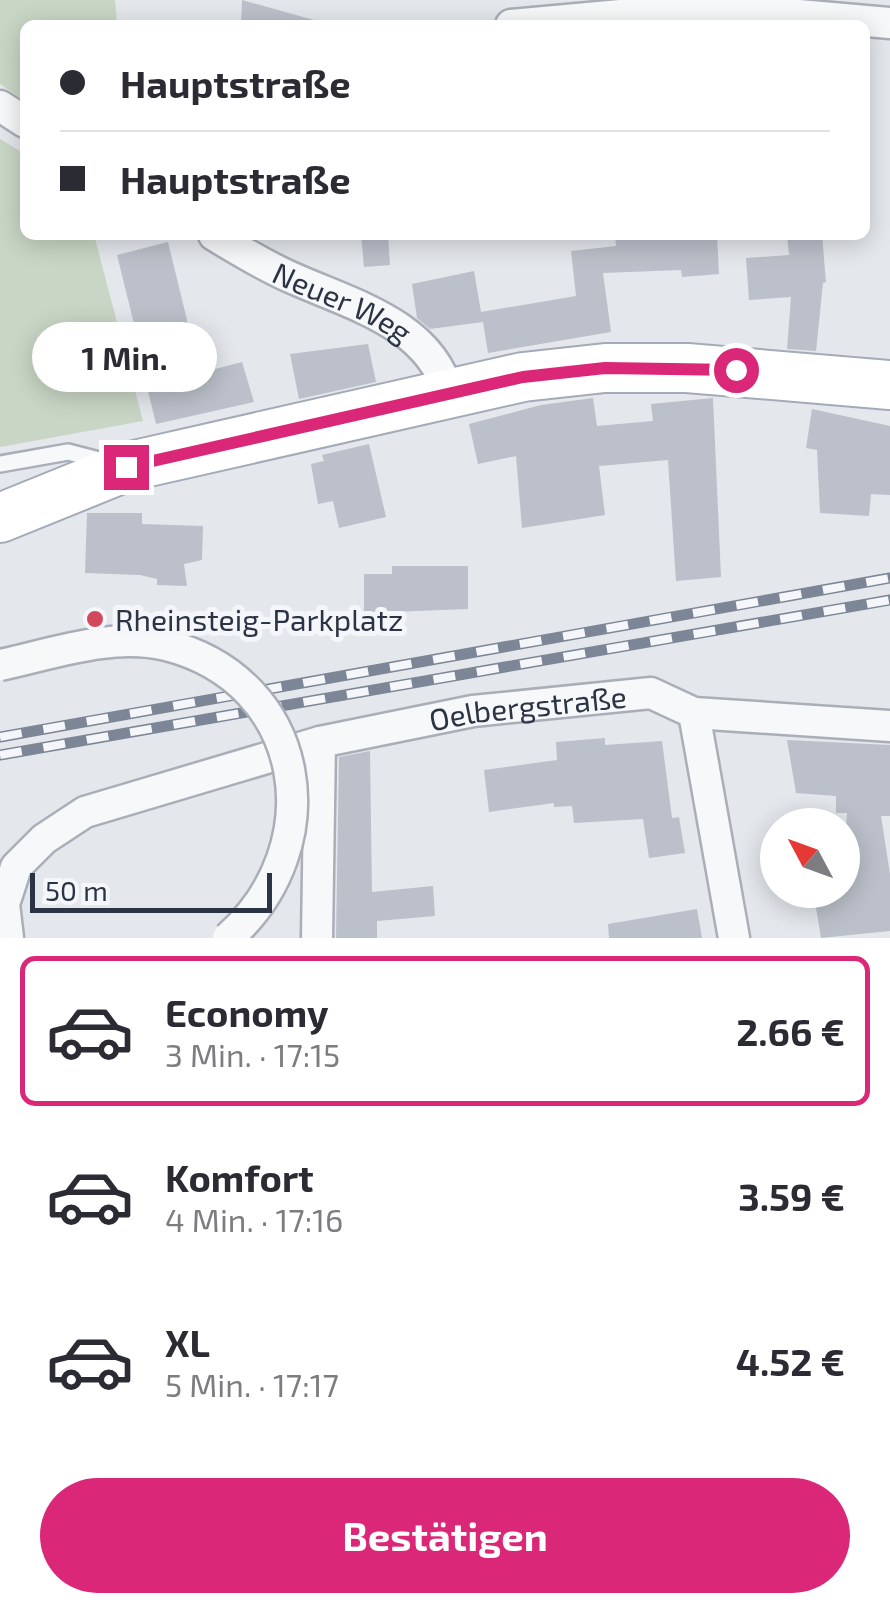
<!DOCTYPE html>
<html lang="de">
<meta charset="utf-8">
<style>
body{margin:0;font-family:"Exo 2",sans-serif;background:#f2f2f3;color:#2b2b33;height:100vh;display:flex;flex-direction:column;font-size:38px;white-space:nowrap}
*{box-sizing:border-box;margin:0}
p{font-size:32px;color:#7c7c81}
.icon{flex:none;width:55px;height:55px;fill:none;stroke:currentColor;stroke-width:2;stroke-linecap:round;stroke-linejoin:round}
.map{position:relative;height:938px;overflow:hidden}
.details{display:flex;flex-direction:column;background:#fff;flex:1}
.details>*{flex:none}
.guide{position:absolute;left:20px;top:20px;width:850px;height:220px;border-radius:15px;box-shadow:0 5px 25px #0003;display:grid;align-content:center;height:220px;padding:0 40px;background:#fff}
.needle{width:65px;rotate:311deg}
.tools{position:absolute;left:760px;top:808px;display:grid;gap:20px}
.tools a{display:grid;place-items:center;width:100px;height:100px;border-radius:50%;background:#fff;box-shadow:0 5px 25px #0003;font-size:50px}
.scale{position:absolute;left:30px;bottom:25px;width:242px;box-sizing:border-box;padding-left:10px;border:5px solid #2b3445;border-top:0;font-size:28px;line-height:35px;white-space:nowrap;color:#2b3445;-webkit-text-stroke:8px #f4f6f9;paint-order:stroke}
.end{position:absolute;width:45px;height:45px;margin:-22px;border:12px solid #db2777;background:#fff;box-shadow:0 0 0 5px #fff}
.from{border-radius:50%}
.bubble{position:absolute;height:70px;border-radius:35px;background:#fff;box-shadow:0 5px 25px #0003;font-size:32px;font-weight:700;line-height:70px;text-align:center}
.guide b{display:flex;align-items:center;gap:35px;height:95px;font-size:38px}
.guide b+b{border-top:2px solid #e1e1e2}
.guide i{width:25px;height:25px;background:#2b2b33}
ul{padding:18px 0 0;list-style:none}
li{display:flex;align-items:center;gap:30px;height:150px;margin:0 20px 15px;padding:0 20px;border:5px solid transparent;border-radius:15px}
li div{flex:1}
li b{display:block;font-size:38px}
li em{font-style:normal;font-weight:700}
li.on{border-color:#db2777}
li>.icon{width:90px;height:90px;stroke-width:1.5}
.primary-button{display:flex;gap:20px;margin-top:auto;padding:20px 40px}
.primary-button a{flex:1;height:115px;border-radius:60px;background:#db2777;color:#fff;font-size:40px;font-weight:700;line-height:115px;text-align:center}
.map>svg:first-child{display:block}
.green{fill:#c9d6c5}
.building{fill:#bbc0ca}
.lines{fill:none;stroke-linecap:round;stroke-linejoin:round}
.lane-casing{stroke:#a9aeb7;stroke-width:20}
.street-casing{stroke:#a9aeb7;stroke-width:35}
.primary-casing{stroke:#a3abb8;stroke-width:52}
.lane{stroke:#f7f8fa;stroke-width:15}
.street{stroke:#f7f8fa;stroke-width:30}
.primary{stroke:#fff;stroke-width:48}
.rail-casing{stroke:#7d8696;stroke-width:11}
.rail{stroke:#f4f6f9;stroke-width:8;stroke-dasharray:22;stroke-linecap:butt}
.street-bridge-casing{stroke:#a9aeb7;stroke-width:35;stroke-linecap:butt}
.street-bridge{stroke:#f7f8fa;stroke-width:30}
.route{stroke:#db2777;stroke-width:12}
.poi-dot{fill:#d1495b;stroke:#f4f6f9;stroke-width:4}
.labels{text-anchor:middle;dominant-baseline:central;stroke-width:10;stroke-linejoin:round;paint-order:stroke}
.street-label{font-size:30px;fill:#2b3445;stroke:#f4f6f9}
.poi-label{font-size:30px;fill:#2b3445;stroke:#f4f6f9;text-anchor:start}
</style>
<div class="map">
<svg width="890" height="938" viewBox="0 0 890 938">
<rect width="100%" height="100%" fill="#e4e7ec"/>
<g class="green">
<polygon points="0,0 115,0 117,25 25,25 25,101 0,84"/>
<polygon points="0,139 25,154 25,235 94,235 143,421 0,447"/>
</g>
<g class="building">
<polygon points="242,0 314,20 314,25 241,25"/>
<polygon points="361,235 388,235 390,265 364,267"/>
<polygon points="615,235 717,235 719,274 682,277 681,270 603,273 611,332 488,353 483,322 430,329 417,318 412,284 474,271 481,312 576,296 571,251 616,246"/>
<polygon points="787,235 822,235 826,282 823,283 816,351 787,349 791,297 749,300 746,258 789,255"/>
<polygon points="168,242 188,324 137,336 117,255"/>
<polygon points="368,344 376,382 299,399 290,354"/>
<polygon points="242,362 254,402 156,424 147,387"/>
<polygon points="593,398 597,426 653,421 651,404 713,398 721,577 676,581 668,460 599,466 605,515 522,528 516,456 478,464 469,424 541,405"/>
<polygon points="812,409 890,426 890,495 871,494 869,516 820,513 817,450 806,448"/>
<polygon points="369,444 386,517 339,528 333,501 318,504 311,464 324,461 322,455"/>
<polygon points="87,513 142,513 142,524 203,526 202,560 184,564 187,586 157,585 157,579 140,575 85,573"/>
<polygon points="392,566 468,566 468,609 364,613 364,574 392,574"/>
<polygon points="605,738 605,745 662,741 672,818 679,817 685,853 649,858 643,819 574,823 572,806 554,807 554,803 489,812 484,770 557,760 556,742"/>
<polygon points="787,740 890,745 890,816 881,816 890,874 890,931 821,938 813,890 842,890 847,813 836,813 836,796 796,793"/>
<polygon points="370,751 372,892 433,886 435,916 377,921 377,938 336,938 339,757"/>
<polygon points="697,909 702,938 609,938 608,924"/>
</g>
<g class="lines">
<defs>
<polyline id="lane" points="0,464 68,452 103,461"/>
<g id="street">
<polyline points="511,25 708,7 890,23"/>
<polyline points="0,106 25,122"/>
<path id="s1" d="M214 235C240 251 268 268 297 280 354 305 431 326 448 393"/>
<polyline points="694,713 734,938"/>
<path id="s2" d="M8 938 4 904 16 867 44 839 85 812 320 742 473 711 651 693 694 713 890 726"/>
<polyline points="317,938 320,742"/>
</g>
<polyline id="primary" points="0,518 126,467 523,377 605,368 687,368 890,385"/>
</defs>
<use href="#lane" class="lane-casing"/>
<use href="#street" class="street-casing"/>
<use href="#primary" class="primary-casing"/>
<use href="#lane" class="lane"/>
<use href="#street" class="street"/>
<use href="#primary" class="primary"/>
<defs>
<g id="rail">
<polyline points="0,737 890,578"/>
<polyline points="0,755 890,600"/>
</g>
</defs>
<use href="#rail" class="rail-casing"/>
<use href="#rail" class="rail"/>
<defs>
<path id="street-bridge" d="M0 665C52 654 112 632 166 645 308 681 332 846 228 938"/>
</defs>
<use href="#street-bridge" class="street-bridge-casing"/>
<use href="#street-bridge" class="street-bridge"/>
</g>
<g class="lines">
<polyline class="route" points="126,467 523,377 605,368 736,370"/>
</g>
<circle class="poi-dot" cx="95" cy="619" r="10"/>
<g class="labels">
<g class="street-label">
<text stroke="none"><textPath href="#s1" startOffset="145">Neuer Weg</textPath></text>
<text stroke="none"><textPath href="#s2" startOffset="618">Oelbergstraße</textPath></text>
</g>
<g class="poi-label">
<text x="115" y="619">Rheinsteig-Parkplatz</text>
</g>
</g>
</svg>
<div class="tools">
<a><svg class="needle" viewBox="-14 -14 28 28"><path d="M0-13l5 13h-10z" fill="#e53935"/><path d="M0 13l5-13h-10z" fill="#7c7c81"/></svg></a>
</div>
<div class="scale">50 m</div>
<i class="end from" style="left:736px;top:370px"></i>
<i class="end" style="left:126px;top:467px"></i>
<div class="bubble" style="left:32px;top:322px;width:185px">1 Min.</div>
<div class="guide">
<b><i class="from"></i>Hauptstraße</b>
<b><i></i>Hauptstraße</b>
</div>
</div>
<section class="details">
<ul>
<li class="on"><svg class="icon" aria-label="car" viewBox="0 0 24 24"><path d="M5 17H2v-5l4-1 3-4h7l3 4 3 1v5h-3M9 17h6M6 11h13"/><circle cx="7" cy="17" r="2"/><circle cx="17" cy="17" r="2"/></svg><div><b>Economy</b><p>3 Min. · 17:15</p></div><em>2.66 €</em></li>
<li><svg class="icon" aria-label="car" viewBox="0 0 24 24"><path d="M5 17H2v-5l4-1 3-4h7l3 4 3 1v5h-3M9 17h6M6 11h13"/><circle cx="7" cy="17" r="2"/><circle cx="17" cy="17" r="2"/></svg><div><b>Komfort</b><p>4 Min. · 17:16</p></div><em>3.59 €</em></li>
<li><svg class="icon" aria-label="car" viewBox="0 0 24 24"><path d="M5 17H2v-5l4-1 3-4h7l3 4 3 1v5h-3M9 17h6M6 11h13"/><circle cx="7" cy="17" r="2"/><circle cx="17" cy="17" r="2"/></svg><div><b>XL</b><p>5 Min. · 17:17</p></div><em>4.52 €</em></li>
</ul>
<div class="primary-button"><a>Bestätigen</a></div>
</section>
